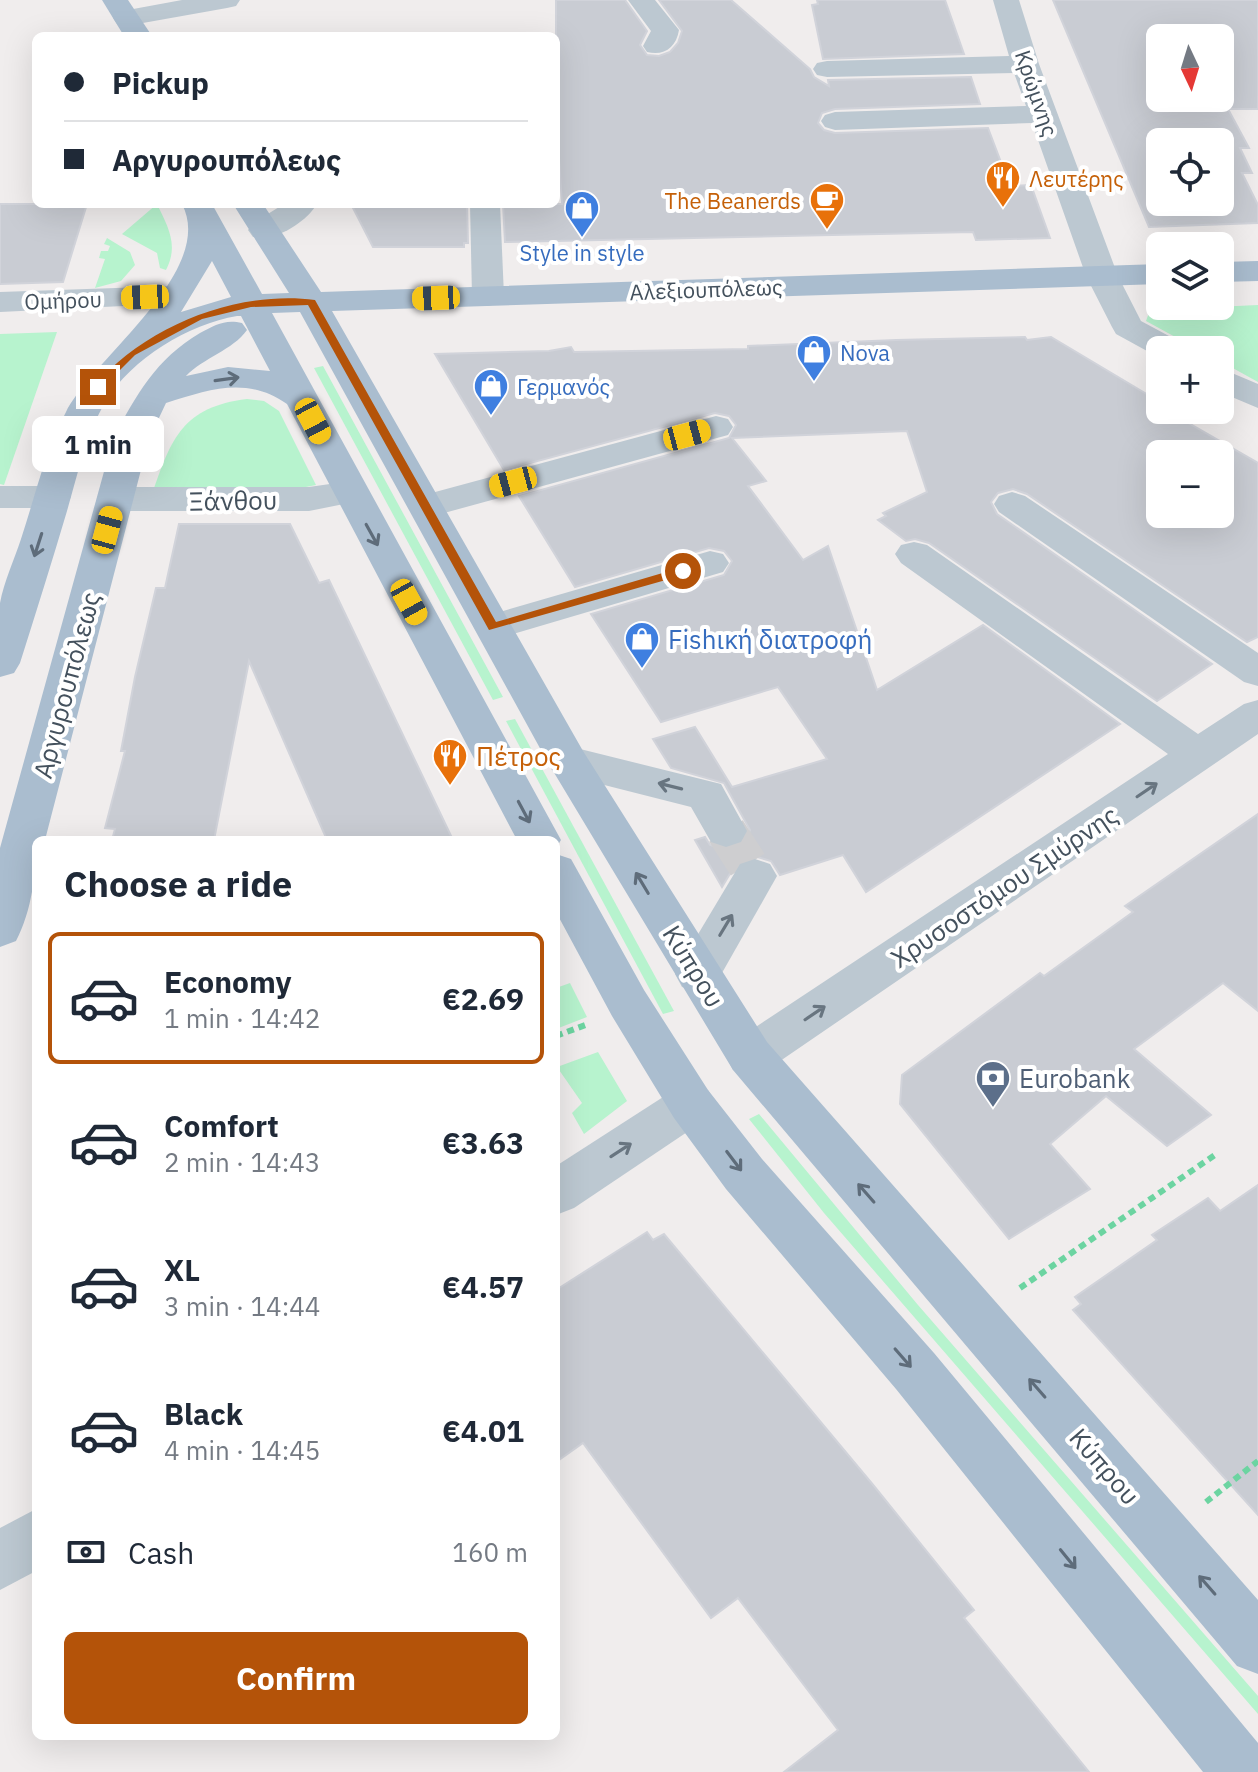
<!DOCTYPE html>
<meta charset="utf-8">
<style>
body{margin:0;font-family:"IBM Plex Sans",sans-serif;background:#f2f2f3;color:#1f2937;height:100vh;display:flex;flex-direction:column;font-size:30px;white-space:nowrap}
*{box-sizing:border-box;margin:0}
p{font-size:26px;color:#747a83}
.icon{flex:none;width:44px;height:44px;fill:none;stroke:currentColor;stroke-width:2;stroke-linecap:round;stroke-linejoin:round}
.map{position:relative;flex:1;overflow:hidden}
.sheet{position:absolute;left:32px;top:836px;width:528px;height:904px;display:flex;flex-direction:column;background:#fff;border-radius:12px;box-shadow:0 8px 32px #0002}
.sheet>*{flex:none}
.banner{position:absolute;left:32px;top:32px;width:528px;height:176px;border-radius:12px;box-shadow:0 8px 32px #0002;display:grid;align-content:center;height:176px;padding:0 32px;background:#fff}
.needle{width:52px;rotate:176deg}
.tools{position:absolute;left:1146px;top:24px;display:grid;gap:16px}
.tools a{display:grid;place-items:center;width:88px;height:88px;border-radius:12px;background:#fff;box-shadow:0 8px 32px #0002;font-size:40px}
.end{position:absolute;width:36px;height:36px;margin:-18px;border:10px solid #b45309;background:#fff;box-shadow:0 0 0 4px #fff}
.from{border-radius:50%}
.bubble{position:absolute;height:56px;border-radius:12px;background:#fff;box-shadow:0 8px 32px #0002;font-size:26px;font-weight:800;line-height:56px;text-align:center}
.car{position:absolute;width:24px;height:48px;margin:-24px -12px;border-radius:10px;box-shadow:0 0 6px 2px #0007;background:linear-gradient(#f5c518 24%,#345 0 40%,#f5c518 0 76%,#345 0 86%,#f5c518 0)}
.banner b{display:flex;align-items:center;gap:28px;height:76px;font-size:30px}
.banner b+b{border-top:2px solid #e0e1e3}
.banner i{width:20px;height:20px;background:#1f2937}
ul{padding:0;list-style:none}
li{display:flex;align-items:center;gap:24px;height:132px;margin:0 16px 12px;padding:0 16px;border:4px solid transparent;border-radius:12px}
li div{flex:1}
li b{display:block;font-size:30px}
li em{font-style:normal;font-weight:800}
li.active{border-color:#b45309}
li>.icon{width:72px;height:72px;stroke-width:1.5}
h2{padding:0 32px;font-size:36px;line-height:96px}
.pay{display:flex;align-items:center;gap:20px;height:88px;padding:0 32px;font-size:30px}
.pay p{margin-inline-start:auto}
.cta{display:flex;gap:16px;margin-top:auto;padding:16px 32px}
.cta a{flex:1;height:92px;border-radius:12px;background:#b45309;color:#fff;font-size:32px;font-weight:800;line-height:92px;text-align:center}
.map>svg:first-child{display:block}
.green{fill:#b7f3ce}
.building{fill:#c9ccd3;stroke:#d1d3da;stroke-width:2;fill-rule:evenodd}
.lines{fill:none;stroke-linecap:round;stroke-linejoin:round}
.minor-tunnel{stroke:#ceced0;stroke-width:40;stroke-dasharray:40 20;stroke-linecap:butt}
.path{stroke:#6cd4a1;stroke-width:6;stroke-dasharray:7 5;stroke-linecap:butt}
.minor{fill:#bcc8d1;fill-rule:evenodd}
.major{fill:#aabdcf;fill-rule:evenodd}
.oneway{stroke:#5e6c7a}
.oneway2{stroke:#687580}
.route{fill:#b45309}
.labels{text-anchor:middle;dominant-baseline:central;stroke-width:8;stroke-linejoin:round;paint-order:stroke}
.far-street-label{font-size:22px;fill:#44515d;stroke:#fff}
.far-food-label{font-size:22px;fill:#c56008;stroke:#fff;text-anchor:start}
.far-shop-label{font-size:22px;fill:#366cbe;stroke:#fff;text-anchor:start}
.street-label{font-size:26px;fill:#44515d;stroke:#fff}
.shop-label{font-size:26px;fill:#366cbe;stroke:#fff;text-anchor:start}
.food-label{font-size:26px;fill:#c56008;stroke:#fff;text-anchor:start}
.service-label{font-size:26px;fill:#4e5e75;stroke:#fff;text-anchor:start}
</style>
<div class="map">
<svg width="1258" height="1772" viewBox="0 0 1258 1772">
<rect width="100%" height="100%" fill="#f0eded"/>
<g class="green">
<path d="M157 204C168 227 179 245 166 270L160 268 157 253 122 234Z"/>
<polygon points="107,238 130,252 135,265 121,281 95,288 105,259 99,258 101,251 108,251 110,246 104,244"/>
<polygon points="1258,305 1258,382 1220,361 1220,350 1199,350 1146,321 1150,310"/>
<polygon points="57,332 4,485 0,484 0,334"/>
<polygon points="323,366 503,697 493,700 314,368"/>
<path d="M247 399 264 401 279 411 316 485 301 488 152 494C171 438 183 407 247 399Z"/>
<polygon points="515,719 674,1011 663,1014 506,721"/>
<polygon points="570,983 587,1017 556,1029 556,988"/>
<polygon points="598,1052 627,1101 584,1134 572,1113 582,1103 557,1067"/>
<polygon points="759,1114 918,1305 1258,1696 1258,1714 824,1213 749,1119"/>
</g>
<g class="building">
<polygon points="556,0 625,0 647,31 640,45 647,55 659,56 670,52 678,43 682,31 659,0 731,0 810,69 814,77 829,86 828,80 971,77 980,104 835,109 822,113 818,123 824,130 835,133 988,128 1010,186 1031,185 1050,238 976,240 973,232 505,242 503,204 562,204 556,113"/>
<polygon points="817,0 945,0 964,54 823,59 812,5 818,4"/>
<path d="M1053 0H1258V109H1228L1249 148H1240L1252 173H1242L1258 205V223L1149 227ZM1160 38H1220V98H1160ZM1160 142H1220V202H1160Z"/>
<polygon points="0,204 87,204 63,282 0,284"/>
<polygon points="351,204 467,204 468,243 464,243 464,247 373,247"/>
<path d="M1025 337 1027 340 1051 337 1160 402V410H1174L1176 411 1173 414 1258 463V637L1247 642 1027 494 1013 489 998 493 991 502 997 514 1212 664 1157 701 929 543 915 539 906 541 878 520 886 516 883 513 927 492 907 431 732 438 766 481 748 486 803 560 828 546 877 690 983 625 1120 724 866 892 843 855 780 875 771 861 754 856 737 862 722 887 695 840 705 837 710 845 727 850 744 843 750 830 724 783 671 768 653 739 695 727 732 787 827 759 778 687 661 722 591 614 724 575 732 561 724 551 709 548 575 587 519 496 729 438 736 425 729 416 715 413 504 470 435 354 549 351 571 347 574 352 748 349V346L896 340ZM1160 454H1220V514H1160Z"/>
<polygon points="179,524 290,524 319,583 329,580 453,840 327,840 249,661 214,840 112,840 115,829 105,828 125,751 121,751 135,677 156,588 165,588"/>
<polygon points="1258,814 1258,1011 1223,983 1134,1049 1211,1115 1167,1146 1106,1096 1050,1144 1090,1189 1009,1239 900,1104 902,1075 1040,973 1044,976 1133,912 1125,906"/>
<polygon points="1258,1185 1258,1515 1073,1310 1081,1304 1075,1297 1157,1240 1152,1235 1208,1198 1220,1211"/>
<polygon points="647,1232 653,1240 664,1234 874,1486 974,1610 964,1618 1089,1772 784,1772 838,1730 738,1598 711,1618 583,1443 556,1462 556,1290"/>
</g>
<g class="lines">
<polyline class="minor-tunnel" points="726,831 755,876"/>
<g class="path">
<polyline points="556,1036 588,1024"/>
<polyline points="1020,1288 1215,1155"/>
<polyline points="1206,1502 1258,1461"/>
</g>
<g class="minor">
<polygon points="182,0 240,0 236,6 227,8 126,26 117,24 113,18 117,12"/>
<path d="M628 0H655L679 30C676 48 664 56 647 52L643 46 651 31Z"/>
<polygon points="993,0 1019,0 1039,64 1118,276 1141,321 1182,343 1187,350 1160,350 1158,357 1116,334 1112,327 1086,276 1032,123 835,130 825,127 821,121 825,115 835,112 1026,106 1014,73 827,77 817,75 813,69 817,63 827,61 1009,56"/>
<path d="M284 204H313L315 207C303 224 274 242 253 237L248 230 253 223Z"/>
<polygon points="470,204 500,204 504,296 499,303 488,306 477,303 472,296"/>
<polygon points="174,286 185,289 190,296 185,303 0,312 0,292"/>
<polygon points="1220,368 1258,384 1258,408 1220,392"/>
<polygon points="716,416 728,419 733,427 728,435 426,518 413,514 408,506 413,498"/>
<polygon points="351,481 364,484 369,492 364,500 309,511 115,511 102,507 97,499 102,491 115,487 309,487"/>
<polygon points="0,486 53,486 66,489 71,497 66,505 53,508 0,508"/>
<polygon points="1012,492 1025,496 1258,653 1258,686 1244,682 999,512 994,504 999,496"/>
<polygon points="914,542 927,545 1198,734 1244,704 1258,700 1258,734 767,1070 750,1076 733,1070 726,1056 733,1042 1168,754 901,563 895,554 901,545"/>
<polygon points="710,551 723,554 729,563 723,572 493,640 479,636 474,627 479,618"/>
<polygon points="568,746 721,784 747,831 741,842 726,847 711,842 691,807 553,772 547,761 553,750"/>
<polygon points="755,859 770,864 777,876 714,987 698,992 682,987 675,974 682,961 740,864"/>
<polygon points="691,1084 708,1090 715,1104 708,1118 574,1208 556,1215 556,1166 674,1090"/>
<polygon points="36,1509 36,1571 0,1590 0,1528"/>
</g>
<g class="major">
<polygon points="102,0 128,0 152,36 124,36"/>
<path d="M182 204H212L262 294 289 293 233 204H263L321 292 1160 264V284L332 311 583 751 767 1042 1258 1600V1674L1237 1666 733 1070 547 761 300 312 272 313 561 840 556 848V840H517L287 404C247 376 210 389 166 403L149 439 45 840H36C36 875 32 910 16 941L0 947V848L113 439C136 395 156 359 200 333 215 325 225 319 242 323L247 330C233 350 203 358 186 376L228 367 270 371 241 316H237C189 324 131 359 106 401 86 434 78 474 67 511 52 562 36 612 20 663L14 673 0 677C0 653 0 626 0 603 4 582 14 560 21 539 35 497 45 451 66 412 93 358 217 271 182 204ZM212 261 231 297 181 312Z"/>
<polygon points="1258,261 1258,281 1220,282 1220,262"/>
<polygon points="556,854 571,859 644,990 708,1090 762,1159 934,1353 1258,1743 1258,1772 1203,1772 896,1389 726,1189 674,1118 612,1016 556,912"/>
</g>
</g>
<defs><path id="oneway-shaft" d="M-6 0H5M1.5-3L5.5 0L1.5 3" fill="none" stroke-width="1.6" stroke-linecap="round" stroke-linejoin="round" transform="scale(2)"/></defs>
<g class="oneway">
<use href="#oneway-shaft" transform="translate(227 379) rotate(-8)"/>
<use href="#oneway-shaft" transform="translate(372 535) rotate(61)"/>
<use href="#oneway-shaft" transform="translate(38 545) rotate(108)"/>
<use href="#oneway-shaft" transform="translate(524 812) rotate(62)"/>
<use href="#oneway-shaft" transform="translate(642 883) rotate(-121)"/>
<use href="#oneway-shaft" transform="translate(734 1161) rotate(53)"/>
<use href="#oneway-shaft" transform="translate(866 1193) rotate(-131)"/>
<use href="#oneway-shaft" transform="translate(903 1358) rotate(49)"/>
<use href="#oneway-shaft" transform="translate(1037 1388) rotate(-131)"/>
<use href="#oneway-shaft" transform="translate(1068 1559) rotate(51)"/>
<use href="#oneway-shaft" transform="translate(1207 1585) rotate(-131)"/>
</g>
<g class="oneway2">
<use href="#oneway-shaft" transform="translate(670 786) rotate(-166)"/>
<use href="#oneway-shaft" transform="translate(1147 790) rotate(-34)"/>
<use href="#oneway-shaft" transform="translate(726 925) rotate(-59)"/>
<use href="#oneway-shaft" transform="translate(815 1013) rotate(-34)"/>
<use href="#oneway-shaft" transform="translate(621 1150) rotate(-33)"/>
</g>
<path class="route" d="M315 300 496 622 683 567 687 568V574L489 630 308 305 251 307 202 319 135 355 101 389 93 387C145 327 234 290 315 300Z"/>
<defs>
<symbol id="restaurant-pin" viewBox="-11 -11 22 30"><path d="M0 17L-7.5 6A9.5 9.5 0 1 1 7.5 6Z" fill="#e8710a" stroke="#fff"/><path d="M-5-6h1v4h1v-4h1v4h1v-4h1v5L-1.5 .5V6h-2V.5L-5-1ZM5-6V6H3V1.5H1.5Q1.5-4 5-6Z" fill="#fff"/></symbol>
<symbol id="cafe-pin" viewBox="-11 -11 22 30"><path d="M0 17L-7.5 6A9.5 9.5 0 1 1 7.5 6Z" fill="#e8710a" stroke="#fff"/><path d="M-5.5-4.5H6V0H3Q3 3.5 0 3.5H-2.5Q-5.5 3.5-5.5 0ZM3-3.2v2h1.7v-2ZM-6 4.5H4V6H-6Z" fill="#fff"/></symbol>
<symbol id="shop-pin" viewBox="-11 -11 22 30"><path d="M0 17L-7.5 6A9.5 9.5 0 1 1 7.5 6Z" fill="#3f7fe0" stroke="#fff"/><path d="M-5-2.5h2.3a2.7 3.5 0 0 1 5.4 0H5L5.5 6h-11ZM-1.5-2.5h3a1.5 2.3 0 0 0-3 0Z" fill="#fff"/></symbol>
<symbol id="bank-pin" viewBox="-11 -11 22 30"><path d="M0 17L-7.5 6A9.5 9.5 0 1 1 7.5 6Z" fill="#5c6f8a" stroke="#fff"/><path d="M-6-4H6V4H-6ZM0-2.3a2.3 2.3 0 1 0 0 4.6a2.3 2.3 0 1 0 0-4.6Z" fill="#fff"/></symbol>
</defs>
<g fill-rule="evenodd">
<use href="#restaurant-pin" x="983" y="158" width="40" height="54"/>
<use href="#cafe-pin" x="807" y="180" width="40" height="54"/>
<use href="#shop-pin" x="562" y="188" width="40" height="54"/>
<use href="#shop-pin" x="794" y="332" width="40" height="54"/>
<use href="#shop-pin" x="471" y="366" width="40" height="54"/>
<use href="#shop-pin" x="622" y="619" width="40" height="54"/>
<use href="#restaurant-pin" x="430" y="736" width="40" height="54"/>
<use href="#bank-pin" x="973" y="1058" width="40" height="54"/>
</g>
<g class="labels">
<g class="far-street-label">
<text transform="translate(1037 93) rotate(71)">Κρώμνης</text>
<text transform="translate(706 289) rotate(-2)">Αλεξιουπόλεως</text>
<text transform="translate(63 300) rotate(-2)">Ομήρου</text>
</g>
<g class="far-food-label">
<text x="1029" y="178">Λευτέρης</text>
<text x="801" y="200" text-anchor="end">The Beanerds</text>
</g>
<g class="far-shop-label">
<text x="582" y="252" text-anchor="middle">Style in style</text>
<text x="840" y="352">Nova</text>
<text x="517" y="386">Γερμανός</text>
</g>
<g class="street-label">
<text transform="translate(233 500) rotate(-1)">Ξάνθου</text>
<text transform="translate(66 685) rotate(-75)">Αργυρουπόλεως</text>
<text transform="translate(1004 886) rotate(-34)">Χρυσοστόμου Σμύρνης</text>
<text transform="translate(694 966) rotate(58)">Κύπρου</text>
<text transform="translate(1105 1466) rotate(49)">Κύπρου</text>
</g>
<g class="shop-label">
<text x="668" y="639">Fishική διατροφή</text>
</g>
<g class="food-label">
<text x="476" y="756">Πέτρος</text>
</g>
<g class="service-label">
<text x="1019" y="1078">Eurobank</text>
</g>
</g>
</svg>
<div class="tools">
<a><svg class="needle" viewBox="-14 -14 28 28"><path d="M0-13l5 13h-10z" fill="#e53935"/><path d="M0 13l5-13h-10z" fill="#747a83"/></svg></a>
<a><svg class="icon" aria-label="locate" viewBox="0 0 24 24"><circle cx="12" cy="12" r="6"/><path d="M12 2v4M12 18v4M2 12h4M18 12h4"/></svg></a>
<a><svg class="icon" aria-label="layers" viewBox="0 0 24 24"><path d="M12 4l9 5-9 5-9-5zM3 14l9 5 9-5"/></svg></a>
<a>+</a>
<a>−</a>
</div>
<i class="end from" style="left:683px;top:571px"></i>
<i class="end" style="left:98px;top:387px"></i>
<div class="bubble" style="left:32px;top:416px;width:132px">1 min</div>
<i class="car" style="left:145px;top:297px;rotate:268deg"></i>
<i class="car" style="left:436px;top:298px;rotate:268deg"></i>
<i class="car" style="left:313px;top:421px;rotate:152deg"></i>
<i class="car" style="left:687px;top:435px;rotate:75deg"></i>
<i class="car" style="left:513px;top:482px;rotate:255deg"></i>
<i class="car" style="left:107px;top:530px;rotate:15deg"></i>
<i class="car" style="left:409px;top:602px;rotate:151deg"></i>
<div class="banner">
<b><i class="from"></i>Pickup</b>
<b><i></i>Αργυρουπόλεως</b>
</div>
<section class="sheet">
<h2>Choose a ride</h2>
<ul>
<li class="active"><svg class="icon" aria-label="car" viewBox="0 0 24 24"><path d="M5 17H2v-5l4-1 3-4h7l3 4 3 1v5h-3M9 17h6M6 11h13"/><circle cx="7" cy="17" r="2"/><circle cx="17" cy="17" r="2"/></svg><div><b>Economy</b><p>1 min · 14:42</p></div><em>€2.69</em></li>
<li><svg class="icon" aria-label="car" viewBox="0 0 24 24"><path d="M5 17H2v-5l4-1 3-4h7l3 4 3 1v5h-3M9 17h6M6 11h13"/><circle cx="7" cy="17" r="2"/><circle cx="17" cy="17" r="2"/></svg><div><b>Comfort</b><p>2 min · 14:43</p></div><em>€3.63</em></li>
<li><svg class="icon" aria-label="car" viewBox="0 0 24 24"><path d="M5 17H2v-5l4-1 3-4h7l3 4 3 1v5h-3M9 17h6M6 11h13"/><circle cx="7" cy="17" r="2"/><circle cx="17" cy="17" r="2"/></svg><div><b>XL</b><p>3 min · 14:44</p></div><em>€4.57</em></li>
<li><svg class="icon" aria-label="car" viewBox="0 0 24 24"><path d="M5 17H2v-5l4-1 3-4h7l3 4 3 1v5h-3M9 17h6M6 11h13"/><circle cx="7" cy="17" r="2"/><circle cx="17" cy="17" r="2"/></svg><div><b>Black</b><p>4 min · 14:45</p></div><em>€4.01</em></li>
</ul>
<div class="pay"><svg class="icon" aria-label="cash" viewBox="0 0 24 24"><path d="M3 7h18v10H3z"/><circle cx="12" cy="12" r="2"/></svg>Cash<p>160 m</p></div>
<div class="cta"><a>Confirm</a></div>
</section>
</div>
